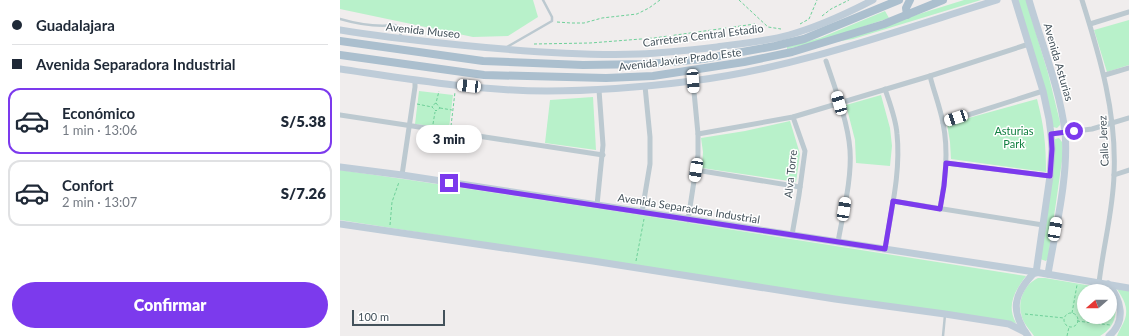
<!DOCTYPE html>
<html lang="es">
<meta charset="utf-8">
<style>
body{margin:0;font-family:Lato,sans-serif;background:#f6f6f7;color:#1f2937;height:100vh;display:flex;flex-direction:column;font-size:15px;white-space:nowrap}
*{box-sizing:border-box;margin:0}
p{font-size:13px;color:#747a83}
.icon{flex:none;width:22px;height:22px;fill:none;stroke:currentColor;stroke-width:2;stroke-linecap:round;stroke-linejoin:round}
.map{position:relative;flex:1;overflow:hidden}
.side{display:flex;flex-direction:column;background:#fff;width:340px}
.side>*{flex:none}
.banner{display:grid;align-content:center;height:88px;padding:0 12px;background:#fff}
.needle{width:26px;rotate:250deg}
.controls{position:absolute;left:737px;top:284px;display:grid;gap:8px}
.controls a{display:grid;place-items:center;width:40px;height:40px;border-radius:50%;background:#fff;box-shadow:0 2px 6px #0003;font-size:20px}
.scale{position:absolute;left:12px;bottom:10px;width:93px;box-sizing:border-box;padding-left:4px;border:2px solid #44525b;border-top:0;font-size:11px;line-height:14px;white-space:nowrap;color:#44525b;-webkit-text-stroke:3px #fff;paint-order:stroke}
.end{position:absolute;width:18px;height:18px;margin:-9px;border:5px solid #7c3aed;background:#fff;box-shadow:0 0 0 2px #fff}
.from{border-radius:50%}
.bubble{position:absolute;height:28px;border-radius:14px;background:#fff;box-shadow:0 2px 6px #0003;font-size:13px;font-weight:800;line-height:28px;text-align:center}
.car{position:absolute;width:12px;height:24px;margin:-12px -6px;border-radius:5px;box-shadow:0 0 3px 1px #0007;background:linear-gradient(#fff 24%,#345 0 40%,#fff 0 76%,#345 0 86%,#fff 0)}
.banner b{display:flex;align-items:center;gap:14px;height:38px;font-size:15px}
.banner b+b{border-top:1px solid #e0e1e3}
.banner i{width:10px;height:10px;background:#1f2937}
ul{padding:0;list-style:none}
li{display:flex;align-items:center;gap:12px;height:66px;margin:0 8px 6px;padding:0 4px;border:2px solid #e0e1e3;border-radius:12px}
li div{flex:1}
li b{display:block;font-size:15px}
li em{font-style:normal;font-weight:800}
li.current{border-color:#7c3aed}
li>.icon{width:36px;height:36px;stroke-width:1.5}
.action{display:flex;gap:8px;margin-top:auto;padding:8px 12px}
.action a{flex:1;height:46px;border-radius:24px;background:#7c3aed;color:#fff;font-size:16px;font-weight:800;line-height:46px;text-align:center}
main{display:flex;flex:1;min-height:0}
.map>svg:first-child{display:block}
.green{fill:#b8f1ca}
.lines{fill:none;stroke-linecap:round;stroke-linejoin:round}
.path{stroke:#6ed099;stroke-width:1;stroke-dasharray:3 2;stroke-linecap:butt}
.lane{stroke:#bcc9d0;stroke-width:2.5}
.street{stroke:#bcc9d0;stroke-width:5}
.secondary{stroke:#beccd8;stroke-width:7}
.primary{stroke:#abbfce;stroke-width:8}
.route{stroke:#7c3aed;stroke-width:5}
.labels{text-anchor:middle;dominant-baseline:central;stroke-width:3;stroke-linejoin:round;paint-order:stroke}
.street-label{font-size:11px;fill:#44525b;stroke:#fff}
.park-label{font-size:11px;fill:#128041;stroke:#fff}
</style>
<main>
<section class="side">
<div class="banner">
<b><i class="from"></i>Guadalajara</b>
<b><i></i>Avenida Separadora Industrial</b>
</div>
<ul>
<li class="current"><svg class="icon" aria-label="car" viewBox="0 0 24 24"><path d="M5 17H2v-5l4-1 3-4h7l3 4 3 1v5h-3M9 17h6M6 11h13"/><circle cx="7" cy="17" r="2"/><circle cx="17" cy="17" r="2"/></svg><div><b>Económico</b><p>1 min · 13:06</p></div><em>S/5.38</em></li>
<li><svg class="icon" aria-label="car" viewBox="0 0 24 24"><path d="M5 17H2v-5l4-1 3-4h7l3 4 3 1v5h-3M9 17h6M6 11h13"/><circle cx="7" cy="17" r="2"/><circle cx="17" cy="17" r="2"/></svg><div><b>Confort</b><p>2 min · 13:07</p></div><em>S/7.26</em></li>
</ul>
<div class="action"><a>Confirmar</a></div>
</section>
<div class="map">
<svg width="789" height="336" viewBox="0 0 789 336">
<rect width="100%" height="100%" fill="#f0eded"/>
<g class="green">
<polygon points="0,0 193,0 198,17 168,36 133,37 0,9"/>
<polygon points="624,0 641,0 513,39 495,42 531,29"/>
<polygon points="678,0 686,0 708,73 720,122 720,125 717,128 713,127"/>
<polygon points="545,11 549,18 480,41 447,49 447,47 480,38"/>
<polygon points="789,20 789,65 767,72 754,30"/>
<polygon points="79,91 113,95 109,128 75,124"/>
<polygon points="541,95 550,128 552,146 550,166 516,163 515,140 506,105"/>
<polygon points="253,97 256,150 205,143 210,100"/>
<path d="M697 99C704 126 706 144 706 172L611 159 610 142 607 124Z"/>
<polygon points="450,121 460,154 456,182 362,168 363,152 361,138 405,131"/>
<polygon points="719,138 722,142 723,154 708,258 706,261 700,259 714,141 715,139"/>
<path d="M0 170 70 180 280 212 686 276C675 291 666 305 676 323L592 312 0 220Z"/>
<path d="M698 278H705L764 288 768 291H744V317H770V292C780 308 777 326 760 336H694C689 329 682 322 681 313 678 299 685 284 698 278Z"/>
<path d="M777 289 789 291V336H777C779 330 783 325 785 319 789 308 783 298 777 289Z"/>
</g>
<g class="lines">
<g class="path">
<polyline points="399,0 428,27 441,29"/>
<polyline points="482,16 491,9 509,0"/>
<polyline points="217,22 231,23 244,23 262,18 297,14 309,8 320,0"/>
<polyline points="460,24 469,19 477,0"/>
<polyline points="194,44 250,43 314,38 415,24 424,33"/>
<polyline points="96,103 100,108 97,110 96,111 92,107 93,105 96,103 99,91"/>
<polyline points="77,104 92,107"/>
<polyline points="100,108 112,110"/>
<polyline points="93,124 95,112"/>
<polyline points="111,126 115,92"/>
<polyline points="50,225 52,202 59,182"/>
<polyline points="296,261 304,219"/>
<polyline points="732,313 737,285"/>
<circle cx="731" cy="320" r="7"/>
<polyline points="685,314 724,318"/>
<polyline points="737,321 770,325"/>
<polyline points="727,336 729,327"/>
</g>
<g class="lane">
<path d="M0 19C17 24 38 27 55 25L61 30 60 38"/>
<polyline points="167,47 212,21 212,17 203,0"/>
<polyline points="603,336 605,315"/>
</g>
<g class="street">
<path d="M742 0C760 57 777 114 774 175 773 211 763 247 759 283"/>
<polyline points="750,24 789,12"/>
<path d="M486 61C495 88 508 122 510 150 512 179 503 213 498 242"/>
<polyline points="765,75 789,68"/>
<path d="M590 76C594 92 600 107 603 123 609 152 605 181 600 209"/>
<polyline points="0,115 263,155"/>
<polyline points="603,123 703,91"/>
<polyline points="358,134 453,117 590,76 689,44"/>
<polyline points="711,134 752,129 789,118"/>
<polyline points="606,163 710,176"/>
<polyline points="356,170 460,187"/>
<polyline points="62,175 75,87 75,80"/>
<polyline points="774,175 789,170"/>
<polyline points="553,201 703,225"/>
<polyline points="257,205 263,145 259,90"/>
<polyline points="302,212 310,164 310,137 305,86"/>
<polyline points="348,220 358,155 358,134 353,81"/>
<polyline points="452,235 459,195 465,151 453,117"/>
<path d="M545 249C551 211 561 172 557 134 556 119 550 104 545 89"/>
</g>
<g class="secondary">
<polyline points="675,0 703,91 709,119 711,134 712,149 710,176 696,273"/>
<path d="M689 0C701 42 720 89 725 132 729 176 715 231 708 274"/>
<path d="M0 30C40 37 80 41 120 45 179 51 240 56 299 54 325 53 351 50 377 47 399 44 428 41 449 35 478 27 506 14 533 0"/>
<path d="M0 69C68 79 138 91 207 91 255 91 304 87 352 81 456 68 557 31 657 0"/>
<polyline points="0,167 62,175 695,272"/>
<polyline points="0,224 253,261 495,299 605,314 669,324 685,332"/>
<path d="M768 284C781 299 787 321 769 336"/>
<path d="M688 336C670 311 673 294 695 272L789 288"/>
</g>
<g class="primary">
<polyline points="567,15 566,8 570,0"/>
<polyline points="0,41 143,61 243,65 309,64 363,59 435,46 464,39 559,0"/>
<polyline points="0,55 144,75 266,78 313,76 404,62 452,52 544,24 603,0"/>
</g>
</g>
<g class="lines">
<polyline class="route" points="109,183 545,249 553,201 600,209 604,186 606,163 710,176 712,149 711,134 734,131"/>
</g>
<g class="labels">
<g class="street-label">
<text transform="translate(83 30) rotate(6)">Avenida Museo</text>
<text transform="translate(363 35) rotate(-7)">Carretera Central Estadio</text>
<text transform="translate(340 59) rotate(-7)">Avenida Javier Prado Este</text>
<text transform="translate(719 62) rotate(74)">Avenida Asturias</text>
<text transform="translate(763 141) rotate(-93)">Calle Jerez</text>
<text transform="translate(450 174) rotate(-84)">Alva Torre</text>
<text transform="translate(349 208) rotate(9)">Avenida Separadora Industrial</text>
</g>
<g class="park-label">
<text x="674" y="130">Asturias<tspan x="674" dy="13">Park</tspan></text>
</g>
</g>
</svg>
<div class="controls">
<a><svg class="needle" viewBox="-14 -14 28 28"><path d="M0-13l5 13h-10z" fill="#e53935"/><path d="M0 13l5-13h-10z" fill="#747a83"/></svg></a>
</div>
<div class="scale">100 m</div>
<i class="end from" style="left:734px;top:131px"></i>
<i class="end" style="left:109px;top:183px"></i>
<div class="bubble" style="left:76px;top:125px;width:66px">3 min</div>
<i class="car" style="left:353px;top:81px;rotate:176deg"></i>
<i class="car" style="left:129px;top:86px;rotate:276deg"></i>
<i class="car" style="left:499px;top:103px;rotate:344deg"></i>
<i class="car" style="left:616px;top:118px;rotate:252deg"></i>
<i class="car" style="left:356px;top:170px;rotate:189deg"></i>
<i class="car" style="left:504px;top:209px;rotate:9deg"></i>
<i class="car" style="left:715px;top:229px;rotate:10deg"></i>
</div>
</main>
